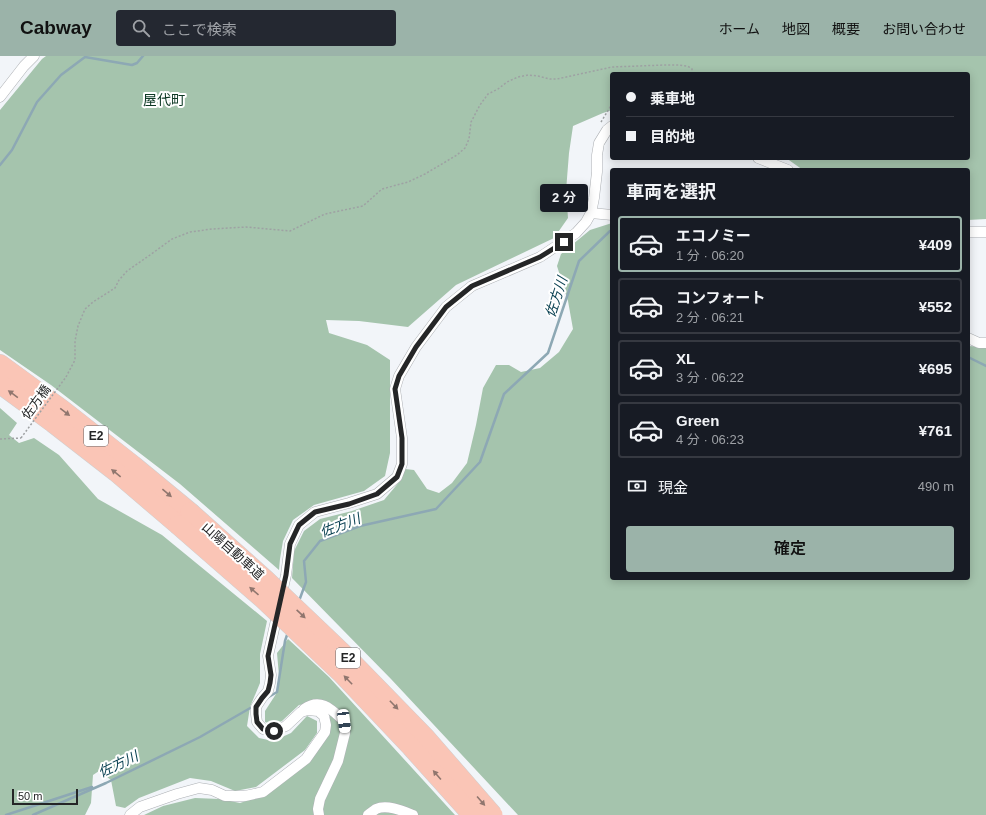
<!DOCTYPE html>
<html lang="ja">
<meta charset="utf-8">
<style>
body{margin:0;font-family:Arial,"Noto Sans JP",sans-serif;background:#242831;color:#f1f3f6;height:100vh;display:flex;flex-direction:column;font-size:15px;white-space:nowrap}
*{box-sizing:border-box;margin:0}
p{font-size:13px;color:#9ea1a6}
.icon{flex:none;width:22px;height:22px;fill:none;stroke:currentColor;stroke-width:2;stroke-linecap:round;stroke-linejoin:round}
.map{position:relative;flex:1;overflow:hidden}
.side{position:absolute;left:610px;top:112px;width:360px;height:412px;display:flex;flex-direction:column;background:#171b24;border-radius:4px;box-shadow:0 2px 10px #0003}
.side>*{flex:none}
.hud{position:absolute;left:610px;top:16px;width:360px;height:88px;border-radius:4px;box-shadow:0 2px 10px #0003;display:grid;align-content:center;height:88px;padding:0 16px;background:#171b24}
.scale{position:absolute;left:12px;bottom:10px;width:66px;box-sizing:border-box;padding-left:4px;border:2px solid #252627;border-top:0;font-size:11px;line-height:14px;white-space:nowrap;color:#252627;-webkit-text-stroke:3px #fff;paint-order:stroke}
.end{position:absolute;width:18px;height:18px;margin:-9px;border:5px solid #252627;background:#fff;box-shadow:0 0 0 2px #fff}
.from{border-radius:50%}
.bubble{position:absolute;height:28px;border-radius:4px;background:#171b24;box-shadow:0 2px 10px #0003;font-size:13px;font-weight:600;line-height:28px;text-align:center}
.car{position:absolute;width:12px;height:24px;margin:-12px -6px;border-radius:5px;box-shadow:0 0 3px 1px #0007;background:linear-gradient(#fff 24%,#345 0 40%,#fff 0 76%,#345 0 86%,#fff 0)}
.hud b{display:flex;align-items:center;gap:14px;height:38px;font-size:15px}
.hud b+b{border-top:1px solid #363941}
.hud i{width:10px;height:10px;background:#f1f3f6}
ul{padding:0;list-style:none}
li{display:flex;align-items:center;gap:12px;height:56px;margin:0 8px 6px;padding:0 8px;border:2px solid #363941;border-radius:4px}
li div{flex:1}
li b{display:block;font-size:15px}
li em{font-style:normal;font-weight:600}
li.active{border-color:#9bb3a9}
li>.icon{width:36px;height:36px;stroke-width:1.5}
h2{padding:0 16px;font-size:18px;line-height:48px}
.pay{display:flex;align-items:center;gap:10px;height:44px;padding:0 16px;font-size:15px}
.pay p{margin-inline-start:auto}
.action{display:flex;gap:8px;margin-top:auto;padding:8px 16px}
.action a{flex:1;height:46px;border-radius:4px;background:#9bb3a9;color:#111;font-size:16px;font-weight:600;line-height:46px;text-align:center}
header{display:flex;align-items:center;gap:24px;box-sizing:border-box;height:56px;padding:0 20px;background:#9bb3a9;color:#111}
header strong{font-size:19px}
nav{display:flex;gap:22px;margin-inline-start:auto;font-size:14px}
.search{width:280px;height:36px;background:#242831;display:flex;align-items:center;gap:10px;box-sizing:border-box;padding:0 14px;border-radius:4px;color:#9ea1a6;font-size:15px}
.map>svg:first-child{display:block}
.forest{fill:#a5c4ad}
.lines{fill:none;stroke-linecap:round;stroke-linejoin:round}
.stream{stroke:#8da8b4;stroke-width:2.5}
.street-casing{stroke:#adb0b4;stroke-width:11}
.highway-casing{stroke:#cfcfcf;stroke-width:20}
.path{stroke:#9ea1a3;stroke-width:1.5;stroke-dasharray:2 2;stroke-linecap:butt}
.street{stroke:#fff;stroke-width:10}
.highway{stroke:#fac5b6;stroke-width:19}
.highway-bridge-casing{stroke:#cfcfcf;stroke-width:20;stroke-linecap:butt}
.path-bridge{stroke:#9ea1a3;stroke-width:1.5;stroke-dasharray:2 2;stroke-linecap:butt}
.highway-bridge{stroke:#fac5b6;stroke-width:19}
.oneway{fill:#90766e}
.route{stroke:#252627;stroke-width:5}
.labels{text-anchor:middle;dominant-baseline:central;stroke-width:4;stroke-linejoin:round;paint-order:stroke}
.shield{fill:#fff;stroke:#666768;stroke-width:1}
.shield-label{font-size:12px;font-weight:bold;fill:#252627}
.street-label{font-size:13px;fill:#252627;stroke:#fff}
.neighbourhood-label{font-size:14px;fill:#0d3824;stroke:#fff}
.water-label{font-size:14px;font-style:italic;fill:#073f50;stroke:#fff}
</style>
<header>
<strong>Cabway</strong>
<div class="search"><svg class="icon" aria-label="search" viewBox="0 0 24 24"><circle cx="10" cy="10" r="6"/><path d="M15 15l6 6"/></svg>ここで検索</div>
<nav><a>ホーム</a><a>地図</a><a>概要</a><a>お問い合わせ</a></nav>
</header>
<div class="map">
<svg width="986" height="759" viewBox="0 0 986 759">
<rect width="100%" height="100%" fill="#f2f5f9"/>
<g class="forest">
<polygon points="46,0 986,0 986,163 968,164 968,114 803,114 786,102 968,102 968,18 612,18 612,54 603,57 573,70 569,97 566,135 568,162 554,182 456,229 408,271 359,265 326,264 329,277 367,289 390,304 390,397 385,420 364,435 314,449 293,464 283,485 280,503 279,514 180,428 51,329 0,294 0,54 42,3"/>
<polygon points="612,167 612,522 968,522 968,290 986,291 986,759 518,759 391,623 292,522 294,495 304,475 320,463 352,455 384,444 400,425 405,413 414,414 427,433 439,437 452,427 467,407 476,369 483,332 496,309 509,309 521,316 540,312 559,296 573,273 568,245 557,210 561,198 590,174"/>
<polygon points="0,352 17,367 9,379 19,387 34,382 59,399 98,443 162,479 267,565 260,598 260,627 250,651 247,670 259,682 273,685 291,677 307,660 317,665 317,677 305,694 256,731 235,735 211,725 190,722 139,742 125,752 116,750 111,724 99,715 93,719 91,747 85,759 0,759"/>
<polygon points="288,583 329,621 455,759 144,759 163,750 195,742 220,743 240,747 267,738 330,674 330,660 323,653 311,647 299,649 282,665 273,669 265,666 265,655 276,638 279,620 277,597"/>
</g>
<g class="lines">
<g class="stream">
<polyline points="0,109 12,94 37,46 61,19 85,1 132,9 137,7 143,0"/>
<polyline points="968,301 986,310"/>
<polyline points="299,545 306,526 304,505 320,485 360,470 436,453 480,406 504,338 548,297 579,205 610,175 612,175"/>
<polyline points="267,642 277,636 285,585 288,576"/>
<polyline points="6,759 92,731"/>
<polyline points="33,759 106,727 200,681 252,651"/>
</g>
<defs>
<g id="street">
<polyline points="0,41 24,10 34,0"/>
<polyline points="758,102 788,114"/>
<polyline points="591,157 612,159"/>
<polyline points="968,176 986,176"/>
<polyline points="968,282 979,287 986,287"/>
<path d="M304 653C321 641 332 654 344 665L345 677 338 705 320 743 318 753 319 759"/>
<polyline points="130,759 140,751 177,738 199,732 212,734 225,740 245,740 263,736 306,703 325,676 326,669 324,660 318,655 308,654 301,656 286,670 274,675 263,673 257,666 256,658 256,651 262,642 268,635 270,627 271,619 268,600 286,519 290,488 299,469 315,456 349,447 377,438 397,421 402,408 402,382 395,333 399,320 416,291 446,251 472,230 540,201 576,177 586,166 591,157 594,142 597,116 597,99 599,87 607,74 612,70"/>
<path d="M368 759C371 757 373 755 376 753 387 748 403 755 413 759"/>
</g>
<g id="highway">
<polyline points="0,308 63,354 133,409 190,456"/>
<polyline points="0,328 53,367 116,416 178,469"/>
</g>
</defs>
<use href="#street" class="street-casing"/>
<use href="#highway" class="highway-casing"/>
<g class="path">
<polyline points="601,66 612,48"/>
<polyline points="66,321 75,304 75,285 78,270 85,253 93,246 115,232 119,224 127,215 150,199 172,183 190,176 212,173 246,171 290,175 325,158 363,150 382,133 408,126 425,118 457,99 465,92 469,83 471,66 480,49 488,38 498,33 507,26 518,21 528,19 538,20 550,23 557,23 612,11 664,9 679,9 687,10 691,12 692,13 692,18"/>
<polyline points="0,383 21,382"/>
</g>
<use href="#street" class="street"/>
<use href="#highway" class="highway"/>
<defs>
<g id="highway-bridge">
<polyline points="190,456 265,523 349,603 426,682 493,759"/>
<polyline points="178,469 263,543 341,617 411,691 472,759"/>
</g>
</defs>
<use href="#highway-bridge" class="highway-bridge-casing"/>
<polyline class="path-bridge" points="21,382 66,321"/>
<use href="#highway-bridge" class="highway-bridge"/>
</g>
<defs><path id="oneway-solid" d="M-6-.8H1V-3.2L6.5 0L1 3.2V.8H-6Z"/></defs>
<g class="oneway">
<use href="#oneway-solid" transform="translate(13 338) rotate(-144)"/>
<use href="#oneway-solid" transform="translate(65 356) rotate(37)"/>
<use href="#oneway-solid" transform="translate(116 417) rotate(-141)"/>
<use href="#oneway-solid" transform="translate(167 437) rotate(40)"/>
<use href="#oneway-solid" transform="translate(254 535) rotate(-139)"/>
<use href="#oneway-solid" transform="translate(301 558) rotate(43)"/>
<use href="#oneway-solid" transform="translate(348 624) rotate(-134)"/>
<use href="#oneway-solid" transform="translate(394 649) rotate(46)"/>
<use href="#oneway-solid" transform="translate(437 719) rotate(-131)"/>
<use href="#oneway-solid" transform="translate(481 745) rotate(49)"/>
</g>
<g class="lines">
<polyline class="route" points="274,675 263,673 257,666 256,658 256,651 262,642 268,635 270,627 271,619 268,600 286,519 290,488 299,469 315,456 349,448 377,438 397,421 402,408 402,382 395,333 399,320 416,291 446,251 472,230 540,201 564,186"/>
</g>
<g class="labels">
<g class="shield">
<rect x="84" y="370" width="24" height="20" rx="3"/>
<rect x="336" y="592" width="24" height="20" rx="3"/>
</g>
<g class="shield-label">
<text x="96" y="380">E2</text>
<text x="348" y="602">E2</text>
</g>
<g class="street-label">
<text transform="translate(36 346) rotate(-54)">佐方橋</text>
<text transform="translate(233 495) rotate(42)">山陽自動車道</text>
</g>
<g class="neighbourhood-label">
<text x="164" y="44">屋代町</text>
</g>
<g class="water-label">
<text transform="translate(556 241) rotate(-72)">佐方川</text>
<text transform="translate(340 469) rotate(-21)">佐方川</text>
<text transform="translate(118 708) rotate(-25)">佐方川</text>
</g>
</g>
</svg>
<div class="scale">50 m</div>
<i class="end from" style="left:274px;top:675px"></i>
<i class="end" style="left:564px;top:186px"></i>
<div class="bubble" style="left:540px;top:128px;width:48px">2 分</div>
<i class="car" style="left:344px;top:665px;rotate:173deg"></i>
<div class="hud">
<b><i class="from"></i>乗車地</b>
<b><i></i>目的地</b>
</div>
<section class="side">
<h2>車両を選択</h2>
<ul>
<li class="active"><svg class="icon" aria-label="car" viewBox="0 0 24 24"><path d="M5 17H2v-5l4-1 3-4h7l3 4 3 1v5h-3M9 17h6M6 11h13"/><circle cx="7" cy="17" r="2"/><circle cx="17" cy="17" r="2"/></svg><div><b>エコノミー</b><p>1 分 · 06:20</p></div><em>¥409</em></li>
<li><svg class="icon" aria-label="car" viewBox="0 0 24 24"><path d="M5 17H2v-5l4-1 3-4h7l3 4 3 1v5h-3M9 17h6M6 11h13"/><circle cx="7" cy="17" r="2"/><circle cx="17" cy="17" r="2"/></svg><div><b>コンフォート</b><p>2 分 · 06:21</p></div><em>¥552</em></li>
<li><svg class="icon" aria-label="car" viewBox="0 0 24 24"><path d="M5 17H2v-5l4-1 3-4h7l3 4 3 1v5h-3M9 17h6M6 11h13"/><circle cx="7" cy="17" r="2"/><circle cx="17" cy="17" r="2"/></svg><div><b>XL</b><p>3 分 · 06:22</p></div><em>¥695</em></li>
<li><svg class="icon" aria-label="car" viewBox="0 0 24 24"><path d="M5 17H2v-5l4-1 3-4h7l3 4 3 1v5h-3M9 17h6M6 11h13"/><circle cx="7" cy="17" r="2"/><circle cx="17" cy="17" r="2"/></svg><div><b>Green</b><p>4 分 · 06:23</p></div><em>¥761</em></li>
</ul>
<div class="pay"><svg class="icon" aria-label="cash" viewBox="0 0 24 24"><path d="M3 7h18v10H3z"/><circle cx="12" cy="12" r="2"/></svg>現金<p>490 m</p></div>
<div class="action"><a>確定</a></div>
</section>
</div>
